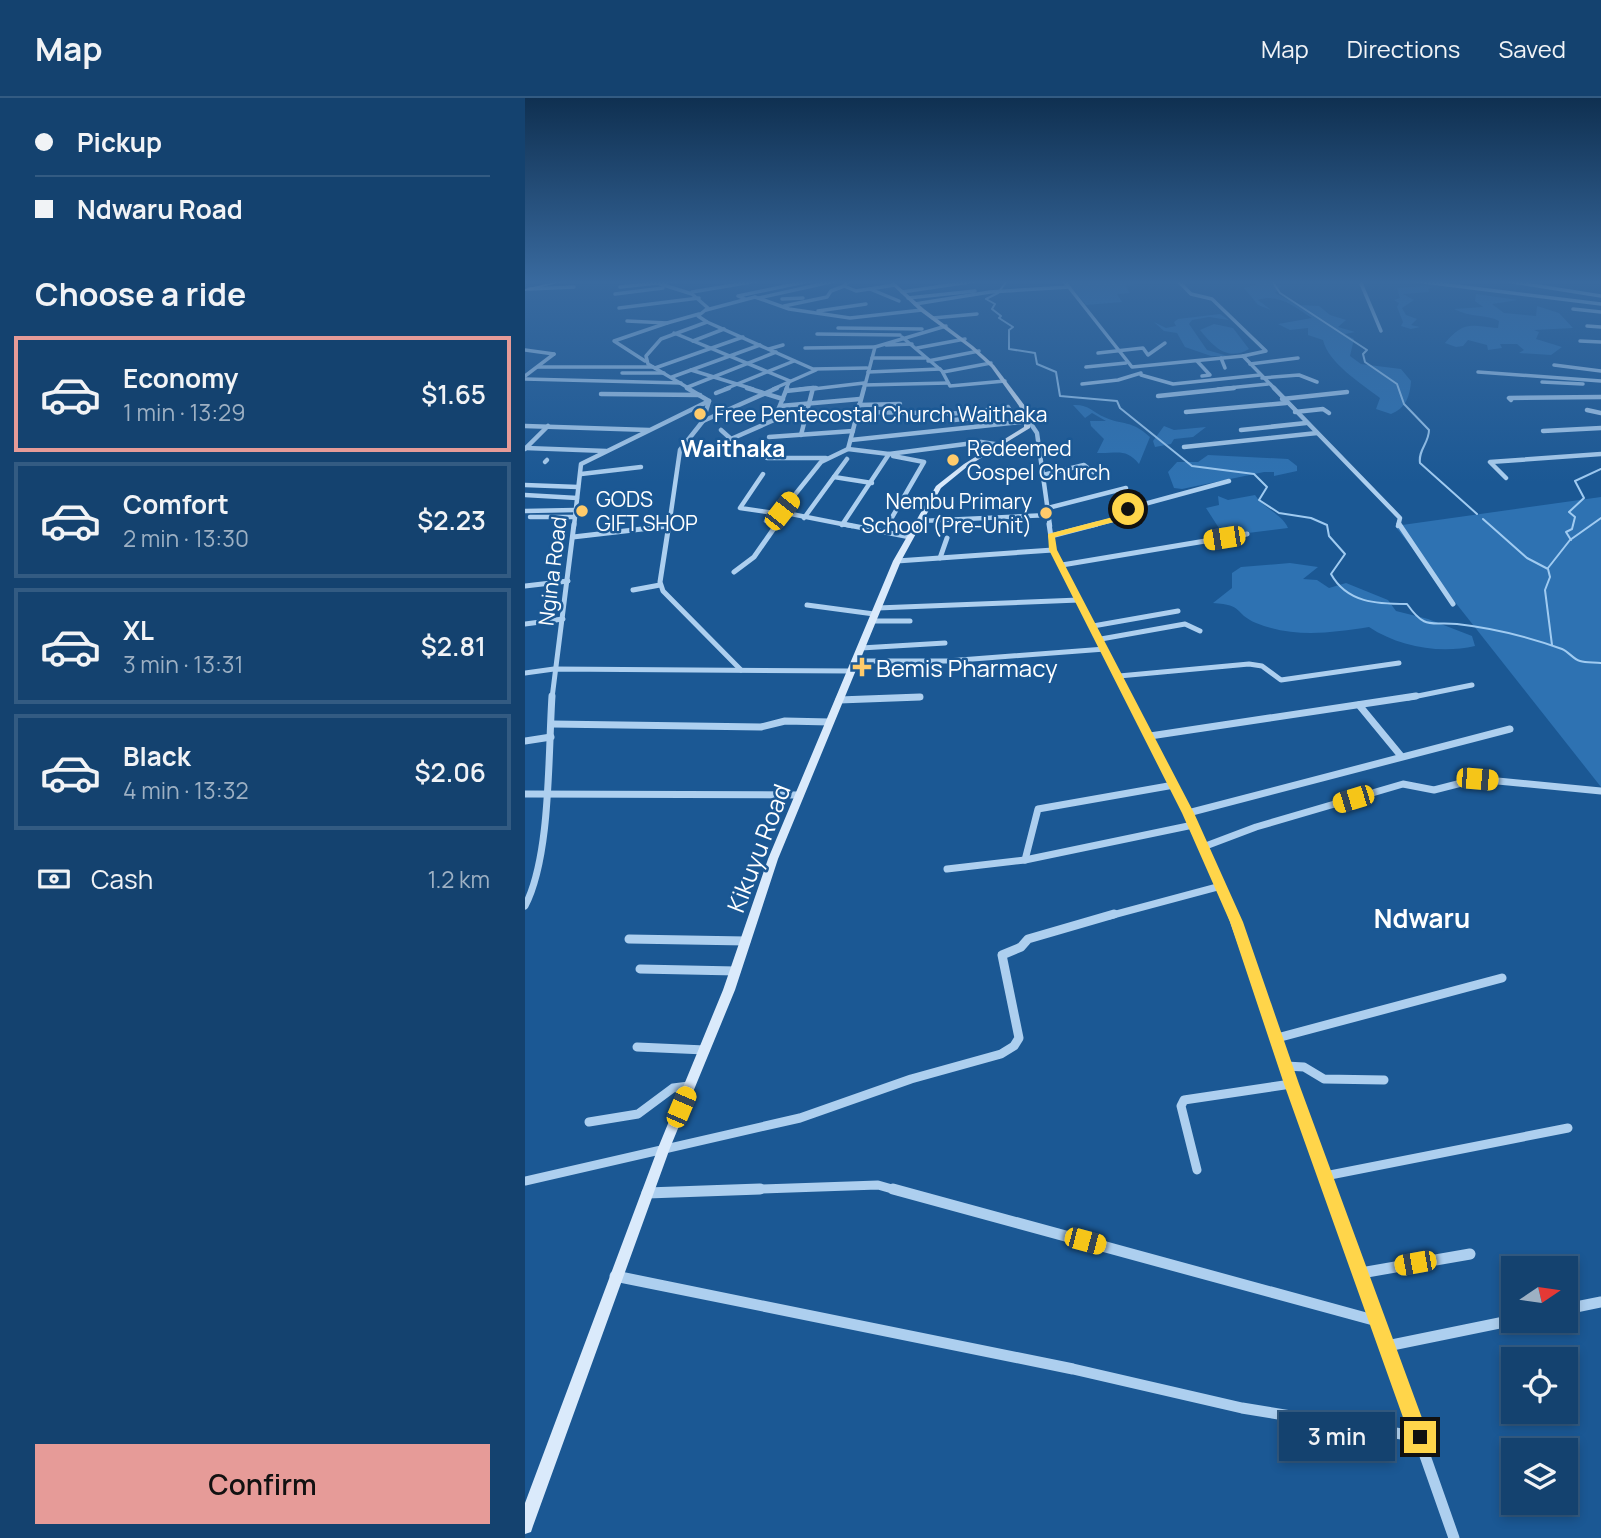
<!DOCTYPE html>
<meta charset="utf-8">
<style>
body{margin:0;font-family:Manrope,sans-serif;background:#1d4974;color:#f1f3f6;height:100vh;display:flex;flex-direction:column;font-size:26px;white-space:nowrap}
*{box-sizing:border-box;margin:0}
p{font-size:23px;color:#9db0c3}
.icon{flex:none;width:38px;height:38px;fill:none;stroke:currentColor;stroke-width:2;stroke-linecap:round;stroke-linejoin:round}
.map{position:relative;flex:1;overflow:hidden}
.drawer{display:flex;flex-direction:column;background:#14426f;width:525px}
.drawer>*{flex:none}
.hud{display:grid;align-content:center;height:154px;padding:0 35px;background:#14426f}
.needle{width:46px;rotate:77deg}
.buttons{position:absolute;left:976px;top:1158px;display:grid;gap:14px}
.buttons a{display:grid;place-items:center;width:77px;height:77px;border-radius:0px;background:#14426f;box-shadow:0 4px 10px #0003,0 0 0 2px #335b82;font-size:35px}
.end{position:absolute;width:32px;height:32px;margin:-16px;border:9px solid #ffd54a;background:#111;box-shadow:0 0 0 4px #111}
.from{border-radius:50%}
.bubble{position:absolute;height:49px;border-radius:0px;background:#14426f;box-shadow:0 4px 10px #0003,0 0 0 2px #335b82;font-size:23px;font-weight:600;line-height:49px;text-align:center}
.car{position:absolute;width:21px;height:42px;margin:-21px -10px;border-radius:9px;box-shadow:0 0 5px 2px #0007;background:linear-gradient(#f5c518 24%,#345 0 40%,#f5c518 0 76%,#345 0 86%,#f5c518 0)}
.hud b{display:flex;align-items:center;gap:24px;height:66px;font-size:26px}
.hud b+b{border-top:2px solid #335b82}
.hud i{width:18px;height:18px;background:#f1f3f6}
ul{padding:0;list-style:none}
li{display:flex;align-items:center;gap:21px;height:116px;margin:0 14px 10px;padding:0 21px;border:4px solid #335b82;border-radius:0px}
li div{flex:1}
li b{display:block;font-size:26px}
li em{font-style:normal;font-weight:600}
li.active{border-color:#e69b98}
li>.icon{width:63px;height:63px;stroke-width:1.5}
h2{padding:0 35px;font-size:32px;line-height:84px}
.pay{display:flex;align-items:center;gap:18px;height:77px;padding:0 35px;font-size:26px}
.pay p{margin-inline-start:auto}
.primary-button{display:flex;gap:14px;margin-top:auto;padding:14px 35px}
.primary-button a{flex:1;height:80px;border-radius:0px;background:#e69b98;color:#111;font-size:28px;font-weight:600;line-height:80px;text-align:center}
header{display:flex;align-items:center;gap:42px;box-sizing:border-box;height:98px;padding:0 35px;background:#14426f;border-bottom:2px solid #335b82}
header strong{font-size:33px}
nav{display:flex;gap:38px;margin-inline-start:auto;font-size:24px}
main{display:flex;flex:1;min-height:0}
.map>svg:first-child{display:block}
.green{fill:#2e72b2}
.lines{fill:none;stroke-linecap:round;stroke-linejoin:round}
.stream{stroke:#a0cbf1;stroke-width:2}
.street-far5{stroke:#adcfef;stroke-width:3.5}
.street-far4{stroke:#adcfef;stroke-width:4.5}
.street-far3{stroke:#adcfef;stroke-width:5}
.street-far2{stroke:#adcfef;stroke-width:7}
.street-far1{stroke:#adcfef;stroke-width:9}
.street{stroke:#adcfef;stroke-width:11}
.secondary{fill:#daeafb;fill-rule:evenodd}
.route{fill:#ffd54a}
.poi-dot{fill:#ffcb6b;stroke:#1b5894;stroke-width:2.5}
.labels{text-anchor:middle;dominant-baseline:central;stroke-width:5;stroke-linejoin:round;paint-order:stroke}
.far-poi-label{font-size:21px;fill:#fff;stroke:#1b5894;text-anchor:start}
.far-street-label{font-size:21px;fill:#fff;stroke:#1b5894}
.far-quarter-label{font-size:23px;font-weight:bold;fill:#fff;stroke:#1b5894}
.poi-label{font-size:24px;fill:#fff;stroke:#1b5894;text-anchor:start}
.street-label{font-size:24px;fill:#fff;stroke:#1b5894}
.neighbourhood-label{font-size:26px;font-weight:bold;fill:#fff;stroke:#1b5894}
</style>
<header>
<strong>Map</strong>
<nav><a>Map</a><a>Directions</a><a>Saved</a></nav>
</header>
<main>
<section class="drawer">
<div class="hud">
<b><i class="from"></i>Pickup</b>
<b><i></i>Ndwaru Road</b>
</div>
<h2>Choose a ride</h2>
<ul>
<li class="active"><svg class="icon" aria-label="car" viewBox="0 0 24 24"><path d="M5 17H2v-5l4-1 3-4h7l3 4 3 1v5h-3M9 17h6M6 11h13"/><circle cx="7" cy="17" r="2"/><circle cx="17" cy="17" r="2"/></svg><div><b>Economy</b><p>1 min · 13:29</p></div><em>$1.65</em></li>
<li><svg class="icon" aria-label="car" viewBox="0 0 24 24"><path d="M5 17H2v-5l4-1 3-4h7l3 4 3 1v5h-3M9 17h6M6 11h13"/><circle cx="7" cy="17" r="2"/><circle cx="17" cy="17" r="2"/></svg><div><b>Comfort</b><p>2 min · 13:30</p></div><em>$2.23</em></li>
<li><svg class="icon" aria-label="car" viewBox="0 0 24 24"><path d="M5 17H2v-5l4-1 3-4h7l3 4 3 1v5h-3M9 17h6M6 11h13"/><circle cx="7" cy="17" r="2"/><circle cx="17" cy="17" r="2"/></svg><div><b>XL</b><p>3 min · 13:31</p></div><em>$2.81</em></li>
<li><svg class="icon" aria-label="car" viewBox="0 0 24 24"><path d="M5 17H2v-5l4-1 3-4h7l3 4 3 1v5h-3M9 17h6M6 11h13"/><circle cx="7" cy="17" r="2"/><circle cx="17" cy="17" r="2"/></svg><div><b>Black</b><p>4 min · 13:32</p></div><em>$2.06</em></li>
</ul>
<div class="pay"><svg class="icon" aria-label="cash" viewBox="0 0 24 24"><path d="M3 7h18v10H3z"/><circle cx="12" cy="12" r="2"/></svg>Cash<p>1.2 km</p></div>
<div class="primary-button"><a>Confirm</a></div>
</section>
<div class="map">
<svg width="1076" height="1440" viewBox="0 0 1076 1440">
<rect width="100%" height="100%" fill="#1b5894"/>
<g class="green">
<polygon points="541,183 651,183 600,187 605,195 592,196 597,204 561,207"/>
<path d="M734 183 756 188 750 195 773 207 794 208 805 217 821 222 813 229 830 234 820 236 829 241 825 258 836 266 876 271 886 283C885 298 881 310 866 316L851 311 855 300C837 286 803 265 798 242L783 237V230L765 232 753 226 787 220C770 209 754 195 733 202L746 212 733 207 719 190 737 185Z"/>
<polygon points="899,188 908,189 903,191 904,194 878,196 889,202 877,210 881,217 892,221 886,227 895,229 886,231 876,228 878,224 872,209 874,205 869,202 875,200 872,190"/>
<path d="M951 196 993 202 967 206 979 215 1011 218 1012 208 1034 215 1048 230 1009 232 1014 234 1011 241 1037 249 1026 257 994 255 999 252 992 246H975L977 250 963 252 962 247 943 242 938 248 931 249 920 245C940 222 945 228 973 230L974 223C961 216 946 220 929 211L958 209 950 203Z"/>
<polygon points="695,216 704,222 684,219 667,222 664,226 682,252 703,258 686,258 660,249 652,235 639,233 629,224 641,230 651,228 649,224 653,221"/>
<path d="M689 226 708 230 724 251C702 264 688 248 675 232Z"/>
<path d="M548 307C563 306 568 314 579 319 599 328 605 321 625 339L614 366C601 349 590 356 572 355L579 341 566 328 565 323H581L567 315 560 320Z"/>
<polygon points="639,328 649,332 681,329 668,339 649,341 646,346 630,349 628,343"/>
<polygon points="683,357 763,361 772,368 772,373 749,378 749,374 739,374 657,391 649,390 643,374 652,364 673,364"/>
<path d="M730 397C739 411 757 416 763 430L699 438 681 410 694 407 693 398 703 402Z"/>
<polygon points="1076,399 1076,689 870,428"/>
<path d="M765 465 793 469 778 481 792 482 804 490 821 485 863 502 871 513 903 521 947 538 950 548C915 556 874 549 844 529 805 535 769 540 731 525 708 515 720 507 688 505L707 490V475L716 469Z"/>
</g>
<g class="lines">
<g class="stream">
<path d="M482 183 473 195 461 201 470 206 467 211 476 218 474 220 488 229 484 232V251L510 255 512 266 531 274 535 298 592 303 595 310 667 368 729 376 742 389 734 402 754 415 786 420 802 427 804 438 820 456 806 476C822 505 852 506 882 506 901 533 906 523 932 526 967 530 1004 539 1037 551 1044 554 1048 561 1055 563 1061 565 1070 564 1076 565"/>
<path d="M747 183 755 195 842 252 838 256 840 264 872 286 879 306 904 332C904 345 893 352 895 365L952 416"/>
<polyline points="958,421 1002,460 1023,471 1025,479 1020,492 1027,547"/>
<polyline points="1046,442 1041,434 1047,431 1050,419 1044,414 1059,400 1050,383 1076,371"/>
<polyline points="1023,470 1045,442 1076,420"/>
</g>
<g class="street-far5">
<polyline points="126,183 167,196 183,210 173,218 182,224 288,271 342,270"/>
<polyline points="324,183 319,188 331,193 370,187"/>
<polyline points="539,183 607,269 718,258 750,291"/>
<polyline points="653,183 666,196 687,201 741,253 718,258"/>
<polyline points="835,183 856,233"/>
<polyline points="891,183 1076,206"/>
<polyline points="982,183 1076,198"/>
<polyline points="95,189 150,183"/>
<polyline points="4,191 49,189"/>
<polyline points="345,191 374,203"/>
<polyline points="167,194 232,183"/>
<polyline points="377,194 451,183"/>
<polyline points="90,196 138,190"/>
<polyline points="234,200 310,183"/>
<polyline points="383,200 450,193"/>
<polyline points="220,201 213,198 284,183"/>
<polyline points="257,201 278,200"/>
<polyline points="390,206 465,194 544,189"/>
<polyline points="259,208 302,199 306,193 319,188"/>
<polyline points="94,210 174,200"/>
<polyline points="1048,211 1076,214"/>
<polyline points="181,212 230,199 264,211 325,220 397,212"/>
<polyline points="293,213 341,206"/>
<polyline points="408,220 452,216"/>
<polyline points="102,223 142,225 174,216"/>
<polyline points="1062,228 1076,229"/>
<polyline points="313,230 397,231"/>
<polyline points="149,235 265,283"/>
<polyline points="292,236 375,237"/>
<polyline points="377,239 417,273 425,288 480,283"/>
<polyline points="168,243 199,231"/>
<polyline points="1055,243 1076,244"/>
<polyline points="361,247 387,246"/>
<polyline points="280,250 350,249"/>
<polyline points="392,250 440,241"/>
<polyline points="244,251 258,247"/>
<polyline points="0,252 29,256"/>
<polyline points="573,255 618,250 623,257 640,245"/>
<polyline points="347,260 400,260"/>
<polyline points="696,260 700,270"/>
<polyline points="120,263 89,243 142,225"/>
<polyline points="403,263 454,253"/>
<polyline points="672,263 685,277 677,278"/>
<polyline points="725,266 773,260"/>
<polyline points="1029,267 1076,273"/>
<polyline points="13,269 128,269"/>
<polyline points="561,269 601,265"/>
<polyline points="130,270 218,239"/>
<polyline points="166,272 228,291"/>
<polyline points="343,274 415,271"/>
<polyline points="418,274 466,265"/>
<polyline points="953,274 1076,283"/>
<polyline points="97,275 139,275"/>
<polyline points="616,277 648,286 735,277"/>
<polyline points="0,278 29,256"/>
<polyline points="147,279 235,247"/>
<polyline points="737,280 774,277 792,284"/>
<polyline points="0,281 156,285"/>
<polyline points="1017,284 1058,286"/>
<polyline points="557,286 593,282 616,275"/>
<polyline points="339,287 423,285"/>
<polyline points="163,289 251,254"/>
<polyline points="165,291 123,266 121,258 136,241 182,224"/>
<polyline points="200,291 269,263"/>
<polyline points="248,291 291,272"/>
<polyline points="261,291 264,284"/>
<polyline points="275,291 288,290"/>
<polyline points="288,291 339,285"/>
<polyline points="339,291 350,249 421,228"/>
<polyline points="693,291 743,286"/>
</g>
<g class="street-far4">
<polyline points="222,290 258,301"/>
<polyline points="749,290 875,420 873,428"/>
<polyline points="261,293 288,290"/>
<polyline points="191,295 204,290"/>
<polyline points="76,296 175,297"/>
<polyline points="633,298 709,290"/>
<polyline points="757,301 822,294"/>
<polyline points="986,302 984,300 1076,299"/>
<polyline points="334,307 375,306"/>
<polyline points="255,308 335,301"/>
<polyline points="483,309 487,316 500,315"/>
<polyline points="1062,312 1076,315"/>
<polyline points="332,314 406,315"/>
<polyline points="661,314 761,305"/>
<polyline points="770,314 798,311 804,315"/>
<polyline points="424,316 463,312"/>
<polyline points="429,322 467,318"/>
<polyline points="178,323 252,290"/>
<polyline points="0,328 124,332"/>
<polyline points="196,332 206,341 249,322 262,290"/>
<polyline points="716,332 781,325"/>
<polyline points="1018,333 1076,330"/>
<polyline points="276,337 288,290 291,290"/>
<polyline points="244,339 328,333"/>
<polyline points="326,342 504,323 512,335 525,428"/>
<polyline points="659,349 792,335"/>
<polyline points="1,350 81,353"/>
<polyline points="0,351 23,328"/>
<polyline points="323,351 364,356 456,344 476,347"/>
<polyline points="242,360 301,360"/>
<polyline points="20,364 22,362"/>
<polyline points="56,376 116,369"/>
<polyline points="238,376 215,410 256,416"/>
<polyline points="518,377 559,367 568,374"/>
<polyline points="309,379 347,385"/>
<polyline points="981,380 965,364 1076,356"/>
<polyline points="0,387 53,389"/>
<polyline points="0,397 52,400"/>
<polyline points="523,410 601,390"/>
<polyline points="0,413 50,412"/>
<polyline points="247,415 241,423 253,424"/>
<polyline points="5,419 50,419"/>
<polyline points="279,420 322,361"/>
<polyline points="396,423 524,417"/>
<polyline points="317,427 364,356"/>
<polyline points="49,428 56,366 184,303"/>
<polyline points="144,428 155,352 178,323 184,303 162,290"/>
<polyline points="251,428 255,421"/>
<polyline points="327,428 256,414 296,364 323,351 339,290"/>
<polyline points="362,428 399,364 368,358"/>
<polyline points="565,428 591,421 599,413 612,408 704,383"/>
</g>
<g class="street-far3">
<polyline points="144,426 135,484 138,493 216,572"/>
<polyline points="318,426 385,439"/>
<polyline points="524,426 528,452 604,600"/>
<polyline points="874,426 928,506"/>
<polyline points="358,434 363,426"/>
<polyline points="526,438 572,426"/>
<polyline points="48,439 143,428"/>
<polyline points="415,460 422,440"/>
<polyline points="372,463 528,452"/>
<polyline points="537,467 722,436"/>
<polyline points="209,474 229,459 252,426"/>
<polyline points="0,488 43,483"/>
<polyline points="108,492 135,487"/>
<polyline points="282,507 349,516"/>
<polyline points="352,510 554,502"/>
<polyline points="346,523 385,523"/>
<polyline points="0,526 38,521"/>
<polyline points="568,528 653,513"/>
<polyline points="576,541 660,526 675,533"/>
<polyline points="336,550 420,545"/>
<polyline points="331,563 422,563 580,551"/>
<polyline points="0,575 29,571 326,573"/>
<polyline points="594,578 724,566 737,568 756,582 874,565"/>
<polyline points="27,600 49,426"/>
<polyline points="372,600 395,599"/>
<polyline points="883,600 947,587"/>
</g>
<g class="street-far2">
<polyline points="603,598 663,715 708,818"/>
<polyline points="314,602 395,599"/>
<polyline points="834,607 876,658"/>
<polyline points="27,626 236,629 260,623 305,624"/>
<polyline points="625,638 891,598"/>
<polyline points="0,643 26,639"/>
<polyline points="0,696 275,697"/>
<polyline points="663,715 985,631"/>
<polyline points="678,749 731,729 878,686 909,692 952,681 1076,693"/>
<polyline points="500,762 513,711 649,687"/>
<polyline points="422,771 500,762 668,727"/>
<path d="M0 808C26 758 23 657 27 598"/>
<polyline points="584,818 696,788"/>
</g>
<g class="street-far1">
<polyline points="707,816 806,1093"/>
<polyline points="104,841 221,843"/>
<polyline points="115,871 211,873"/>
<polyline points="752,940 977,880"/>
<polyline points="112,949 180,952"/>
<polyline points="761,968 779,969 799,981 859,982"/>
<polyline points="64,1024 113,1016 148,990 164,988"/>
<polyline points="672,1072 656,1008 659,1002 766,986"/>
<polyline points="800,1078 1043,1030"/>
<polyline points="0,1083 275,1020 386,981 476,956 489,948 494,940 477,857 496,849 503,841 589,816"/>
<polyline points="184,1093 353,1087 374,1093"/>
</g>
<g class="street">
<polyline points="368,1091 852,1223"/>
<polyline points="806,1091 929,1440"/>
<polyline points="122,1095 235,1091"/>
<polyline points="836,1175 945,1156"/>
<polyline points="90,1178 548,1271 717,1310 895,1339"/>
<polyline points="1041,1211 1076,1204"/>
<polyline points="862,1248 989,1222"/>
</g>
<g class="secondary">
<polygon points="34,183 41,183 0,193 0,191"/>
<polygon points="363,183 367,183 371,186 399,211 448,248 469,267 500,308 505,321 505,330 443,368 416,390 376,463 253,761 210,892 145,1050 8,1428 6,1434 0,1436 0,1405 133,1050 198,892 243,761 368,463 411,388 439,366 499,329 499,321 494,308 466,269 445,250 395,213"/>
</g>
</g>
<linearGradient id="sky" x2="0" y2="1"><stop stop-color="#0f3051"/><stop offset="0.48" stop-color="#396a9f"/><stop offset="1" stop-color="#396a9f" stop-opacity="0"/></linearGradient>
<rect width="1076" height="384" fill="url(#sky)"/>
<polygon class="route" points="600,409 607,411 593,423 530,439 532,452 669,715 718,824 774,986 904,1339 901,1346 895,1349 888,1346 885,1339 759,986 705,824 657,715 524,452 523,436 588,419"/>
<g class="poi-dot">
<circle cx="175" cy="316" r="7"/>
<circle cx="428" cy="362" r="7"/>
<circle cx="57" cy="413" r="7"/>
<circle cx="521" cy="415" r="7"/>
<path d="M333.5 558.5h7v7h7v7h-7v7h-7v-7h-7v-7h7z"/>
</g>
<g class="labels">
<g class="far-poi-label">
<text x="189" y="316">Free Pentecostal Church Waithaka</text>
<text x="442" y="350">Redeemed<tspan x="442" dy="24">Gospel Church</tspan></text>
<text x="71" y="401">GODS<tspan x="71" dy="24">GIFT SHOP</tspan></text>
<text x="507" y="403" text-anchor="end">Nembu Primary<tspan x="507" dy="24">School (Pre-Unit)</tspan></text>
</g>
<g class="far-street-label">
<text transform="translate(27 473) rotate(-83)">Ngina Road</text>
</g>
<g class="far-quarter-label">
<text x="208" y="350">Waithaka</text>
</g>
<g class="poi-label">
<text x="351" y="569">Bemis Pharmacy</text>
</g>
<g class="street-label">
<text transform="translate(233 750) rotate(-69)">Kikuyu Road</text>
</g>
<g class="neighbourhood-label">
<text x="897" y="820">Ndwaru</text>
</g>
</g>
</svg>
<div class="buttons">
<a><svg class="needle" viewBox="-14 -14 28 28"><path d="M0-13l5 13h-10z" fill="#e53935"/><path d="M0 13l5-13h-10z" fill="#9db0c3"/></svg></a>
<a><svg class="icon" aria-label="locate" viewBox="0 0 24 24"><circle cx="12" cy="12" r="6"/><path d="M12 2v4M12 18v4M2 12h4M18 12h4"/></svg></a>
<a><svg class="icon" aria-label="layers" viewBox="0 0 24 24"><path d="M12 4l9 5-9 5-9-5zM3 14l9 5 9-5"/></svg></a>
</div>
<i class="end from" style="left:603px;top:411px"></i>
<i class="end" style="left:895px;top:1339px"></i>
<div class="bubble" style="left:754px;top:1314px;width:116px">3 min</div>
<i class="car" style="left:257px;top:413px;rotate:38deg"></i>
<i class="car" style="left:699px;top:440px;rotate:261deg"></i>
<i class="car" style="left:952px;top:681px;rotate:95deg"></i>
<i class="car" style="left:828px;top:701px;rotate:253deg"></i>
<i class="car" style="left:156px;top:1009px;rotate:23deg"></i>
<i class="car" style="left:560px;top:1143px;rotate:105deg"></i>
<i class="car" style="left:890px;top:1165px;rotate:260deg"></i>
</div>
</main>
